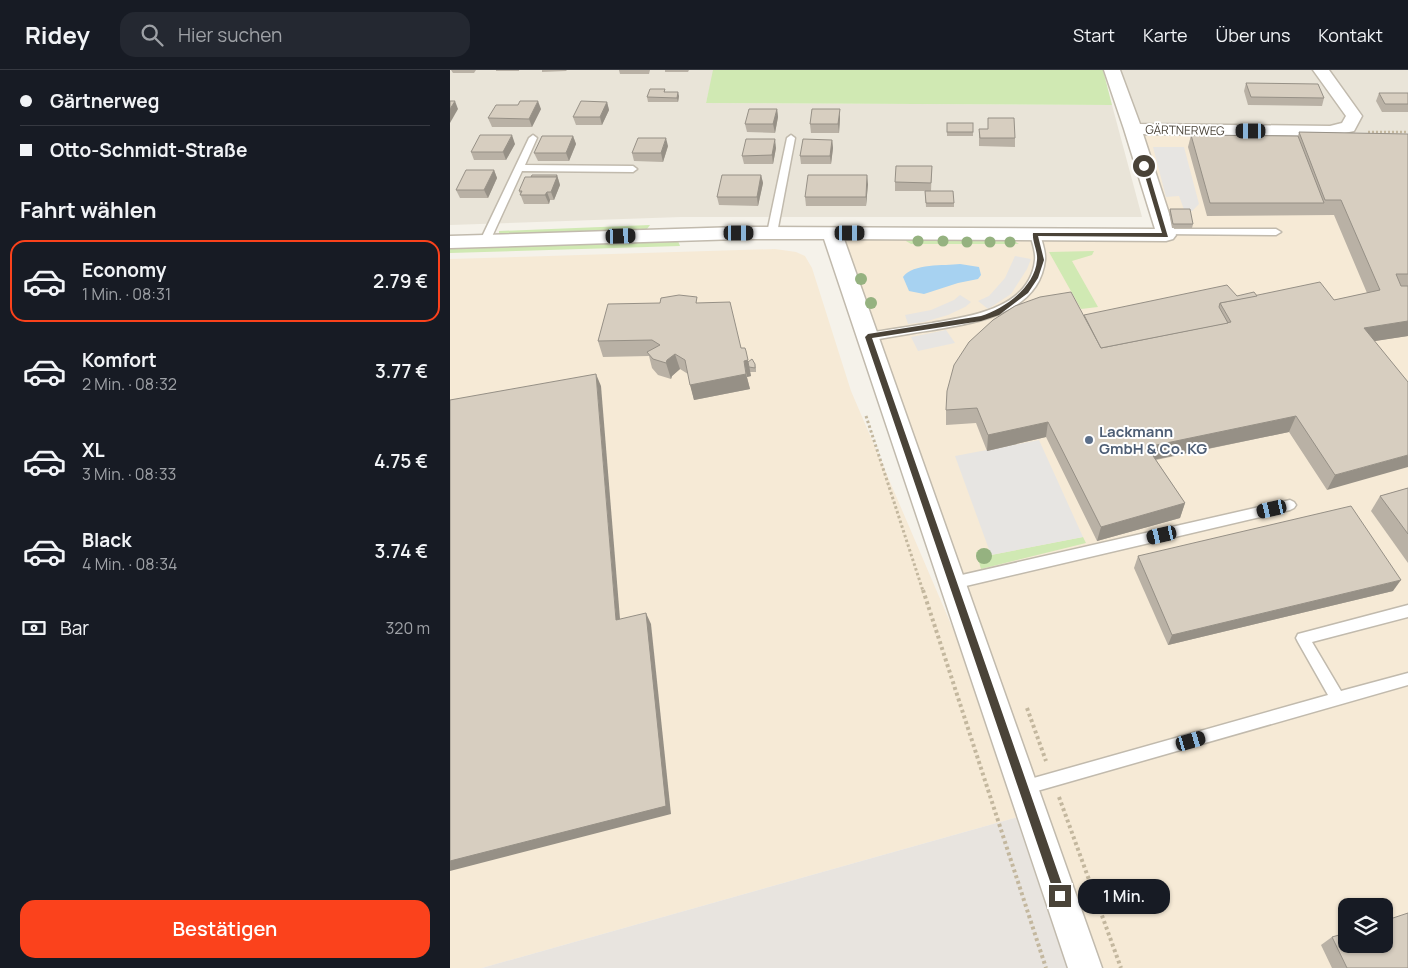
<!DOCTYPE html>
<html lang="de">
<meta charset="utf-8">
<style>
body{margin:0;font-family:Manrope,sans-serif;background:#242831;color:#f1f3f6;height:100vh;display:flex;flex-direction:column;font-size:19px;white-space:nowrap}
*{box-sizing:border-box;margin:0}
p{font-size:16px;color:#9ea1a6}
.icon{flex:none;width:28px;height:28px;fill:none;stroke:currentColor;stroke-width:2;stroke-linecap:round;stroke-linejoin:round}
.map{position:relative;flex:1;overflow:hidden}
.drawer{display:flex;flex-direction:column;background:#171b24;width:450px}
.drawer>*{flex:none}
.guide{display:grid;align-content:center;height:110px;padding:0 20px;background:#171b24}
.tools{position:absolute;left:888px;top:828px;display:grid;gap:10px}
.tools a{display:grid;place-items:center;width:55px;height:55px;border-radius:10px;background:#171b24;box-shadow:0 1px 4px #0004;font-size:25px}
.end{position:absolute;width:22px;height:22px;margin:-11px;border:6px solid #4a4338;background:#fff;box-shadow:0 0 0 2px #fff}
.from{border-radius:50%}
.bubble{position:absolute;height:35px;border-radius:15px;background:#171b24;box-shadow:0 1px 4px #0004;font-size:16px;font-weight:600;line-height:35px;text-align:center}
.car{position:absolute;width:15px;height:30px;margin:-15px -8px;border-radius:6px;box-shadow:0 0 4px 1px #0007;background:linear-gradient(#222 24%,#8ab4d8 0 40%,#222 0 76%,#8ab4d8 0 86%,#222 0)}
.guide b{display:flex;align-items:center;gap:18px;height:48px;font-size:19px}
.guide b+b{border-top:1px solid #363941}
.guide i{width:12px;height:12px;background:#f1f3f6}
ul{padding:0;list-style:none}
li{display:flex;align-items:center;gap:15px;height:82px;margin:0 10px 8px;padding:0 10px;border:2px solid transparent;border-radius:15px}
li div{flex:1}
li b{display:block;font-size:19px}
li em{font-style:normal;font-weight:600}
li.selected{border-color:#fb421c}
li>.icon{width:45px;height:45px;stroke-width:1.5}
h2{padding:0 20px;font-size:22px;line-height:60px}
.pay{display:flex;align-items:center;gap:12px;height:55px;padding:0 20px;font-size:19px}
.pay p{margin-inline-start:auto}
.cta{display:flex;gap:10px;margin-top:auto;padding:10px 20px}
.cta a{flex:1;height:58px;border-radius:15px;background:#fb421c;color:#fff;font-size:20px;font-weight:600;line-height:58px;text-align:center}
header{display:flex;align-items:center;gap:30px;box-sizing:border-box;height:70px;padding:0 25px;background:#171b24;border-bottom:1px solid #363941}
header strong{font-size:24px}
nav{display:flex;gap:28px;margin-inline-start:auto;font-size:18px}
.search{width:350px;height:45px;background:#242831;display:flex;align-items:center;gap:12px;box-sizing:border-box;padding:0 18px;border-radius:15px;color:#9ea1a6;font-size:19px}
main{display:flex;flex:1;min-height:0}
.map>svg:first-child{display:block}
.residential{fill:#e9e4d8}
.commercial{fill:#f6ead6;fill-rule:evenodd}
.industrial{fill:#e8e4df}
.green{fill:#d0e9b3}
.parking{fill:#e7e5e2}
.water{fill:#a7d2f1}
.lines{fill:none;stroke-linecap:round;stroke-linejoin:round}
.service-casing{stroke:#c1baad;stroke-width:3}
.minor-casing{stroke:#c1baad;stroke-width:3}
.path-far2{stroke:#c3b79e;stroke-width:2.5;stroke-dasharray:2 2;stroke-linecap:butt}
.path-far1{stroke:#c3b79e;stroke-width:3;stroke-dasharray:2.5 2.5;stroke-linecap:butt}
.path{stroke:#c3b79e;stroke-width:4;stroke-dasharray:3 3;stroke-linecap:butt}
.service{fill:#fff;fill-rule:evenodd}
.minor{fill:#fff;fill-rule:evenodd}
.tree{fill:#95b280}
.wall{fill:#b9b1a5}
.shaded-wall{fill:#969086}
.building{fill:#d7cec0;stroke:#969086}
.route{fill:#4a4338}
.service-dot{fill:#5c6f8a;stroke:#fff;stroke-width:2}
.labels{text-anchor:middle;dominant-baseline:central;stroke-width:4;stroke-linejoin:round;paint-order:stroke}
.far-street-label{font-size:12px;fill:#4a4338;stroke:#fff}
.service-label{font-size:15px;font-weight:bold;fill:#4e5e75;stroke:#fff;text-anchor:start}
</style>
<header>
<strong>Ridey</strong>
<div class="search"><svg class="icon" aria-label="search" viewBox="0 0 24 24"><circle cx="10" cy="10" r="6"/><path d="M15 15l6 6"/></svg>Hier suchen</div>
<nav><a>Start</a><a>Karte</a><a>Über uns</a><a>Kontakt</a></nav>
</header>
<main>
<section class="drawer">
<div class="guide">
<b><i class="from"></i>Gärtnerweg</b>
<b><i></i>Otto-Schmidt-Straße</b>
</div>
<h2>Fahrt wählen</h2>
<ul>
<li class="selected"><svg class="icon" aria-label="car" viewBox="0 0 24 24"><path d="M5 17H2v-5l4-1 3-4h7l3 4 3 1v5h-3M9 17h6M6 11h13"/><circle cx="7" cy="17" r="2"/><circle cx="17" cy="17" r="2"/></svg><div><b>Economy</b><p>1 Min. · 08:31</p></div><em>2.79 €</em></li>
<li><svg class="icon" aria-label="car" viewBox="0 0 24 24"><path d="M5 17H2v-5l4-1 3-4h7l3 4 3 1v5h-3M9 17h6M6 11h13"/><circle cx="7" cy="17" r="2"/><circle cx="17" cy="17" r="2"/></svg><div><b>Komfort</b><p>2 Min. · 08:32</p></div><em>3.77 €</em></li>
<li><svg class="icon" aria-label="car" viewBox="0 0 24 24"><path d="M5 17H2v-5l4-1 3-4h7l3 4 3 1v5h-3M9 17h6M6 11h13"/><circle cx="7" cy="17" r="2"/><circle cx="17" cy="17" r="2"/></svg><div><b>XL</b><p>3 Min. · 08:33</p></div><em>4.75 €</em></li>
<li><svg class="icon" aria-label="car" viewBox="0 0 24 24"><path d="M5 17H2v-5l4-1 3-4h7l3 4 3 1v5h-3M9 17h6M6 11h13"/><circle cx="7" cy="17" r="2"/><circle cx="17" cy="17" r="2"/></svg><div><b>Black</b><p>4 Min. · 08:34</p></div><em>3.74 €</em></li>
</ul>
<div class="pay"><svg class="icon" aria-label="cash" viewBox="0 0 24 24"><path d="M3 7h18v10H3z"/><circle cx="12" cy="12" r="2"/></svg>Bar<p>320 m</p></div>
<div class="cta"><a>Bestätigen</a></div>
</section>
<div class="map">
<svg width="958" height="898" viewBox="0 0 958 898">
<rect width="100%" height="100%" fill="#f5f2ea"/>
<g class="residential">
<polygon points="0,0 264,0 256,33 662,35 692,147 231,147 0,155"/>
<polygon points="670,0 958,0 958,63 688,60"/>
</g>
<path class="commercial" d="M688 60 958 64V898H650L582 743 32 898H0V189L325 179 346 182 355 186 362 198 401 321 578 734 383 164 715 165ZM896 836H934V874H896Z"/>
<polygon class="industrial" points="582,743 636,898 32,898"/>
<g class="green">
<polygon points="263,0 653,0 662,35 256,33"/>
<polygon points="200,155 197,159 49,164 49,161"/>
<polygon points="456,169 563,170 569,174 461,174 456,171"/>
<polygon points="228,171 230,176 0,183 0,178"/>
<polygon points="644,181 642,185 622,191 648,237 631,239 599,182"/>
<polygon points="633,467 636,473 531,499 526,482 540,480 541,485"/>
</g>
<g class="parking">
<polygon points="703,77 734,77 749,134 742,141 735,142 729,126 716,127"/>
<polygon points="565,186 581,189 577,199 561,224 538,239 528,231 539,226 555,208"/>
<polygon points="510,225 521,232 515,237 498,245 474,252 458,254 455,245 481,240 504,230"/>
<polygon points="496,260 505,273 468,281 461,267"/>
<polygon points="589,370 633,467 541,485 505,386"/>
</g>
<path class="water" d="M510 194 529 197 531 205 528 209 508 213 474 224 459 221 453 207C463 193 494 196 510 194Z"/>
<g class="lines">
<defs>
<g id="service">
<polygon points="83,65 87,68 75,95 183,96 187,99 183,102 72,101 40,171 38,173 32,173 30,171 79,68"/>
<polygon points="341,65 345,68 327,163 322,166 317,163 337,68"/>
<polygon points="715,159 826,159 831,162 826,165 712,164 710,162"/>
<path d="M585 161 590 164C592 172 596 182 595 190 589 244 524 253 483 260 461 263 440 267 418 271L414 270 413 267 418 263C439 260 461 256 482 253 520 246 580 239 585 190 586 182 582 172 580 164Z"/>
<polygon points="840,430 844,432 846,435 844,438 840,440 503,519 498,517 496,513 498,509 503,507"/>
<polygon points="958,535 958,547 862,572 891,621 958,603 958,615 573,725 568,723 565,718 568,713 573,711 878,625 848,572 846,568 848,564"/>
</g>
<polygon id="minor" points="654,0 670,0 690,54 880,56 892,53 896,46 863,0 879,0 912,46 904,61 880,66 693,64 726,165 723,169 716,171 394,169 652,898 618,898 374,169 289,169 0,178 0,166 289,157 705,159 674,59"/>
</defs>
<use href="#service" class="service-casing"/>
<use href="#minor" class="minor-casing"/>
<polyline class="path-far2" points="918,62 958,62"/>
<polyline class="path-far1" points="416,346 473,521"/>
<g class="path">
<polyline points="473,520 596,898"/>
<polyline points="577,638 596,691"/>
<polyline points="609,727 671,898"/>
</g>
<use href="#service" class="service"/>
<use href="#minor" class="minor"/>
</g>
<g class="tree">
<circle cx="468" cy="171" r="5.5"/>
<circle cx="493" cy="171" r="5.5"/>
<circle cx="517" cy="172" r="5.5"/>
<circle cx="540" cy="172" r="5.5"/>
<circle cx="560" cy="172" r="5.5"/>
<circle cx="411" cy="209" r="6"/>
<circle cx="421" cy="233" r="6"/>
<circle cx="534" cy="486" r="8"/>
</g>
<g class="wall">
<polygon points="1,0 26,0 24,3 3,3"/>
<rect x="46" y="0" width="23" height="1"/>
<polygon points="92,0 117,0 116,1 92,2"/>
<polygon points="169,0 200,0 199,4 170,4"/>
<polygon points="215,0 239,0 238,2 215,2"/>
<polygon points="796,13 874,28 872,36 798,35 794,21"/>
<polygon points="215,19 215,22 229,26 228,32 198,32 197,27"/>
<polygon points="929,23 958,23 958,42 932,42 926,31"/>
<polygon points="157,32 159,40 152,55 126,55 123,47"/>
<polygon points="68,35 91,39 82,57 42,57 38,48"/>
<polygon points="327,39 328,47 325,63 297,62 295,54"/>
<polygon points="390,48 389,63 361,63 360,54"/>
<polygon points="538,48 565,68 565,77 529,76 529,59 538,59"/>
<rect x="497" y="53" width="26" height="13"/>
<polygon points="849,62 958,64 958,266 924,271 958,312 877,420 839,362 706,390 735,433 730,448 647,471 596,367 537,381 526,353 496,355 496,340 634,245 787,226 807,226 884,230 917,223 884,145 757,146 738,77 741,65 848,66"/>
<polygon points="123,66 126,74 119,91 88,91 84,83"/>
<polygon points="382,70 383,78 381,94 351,94 350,86"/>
<polygon points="65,74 56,90 24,90 21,82"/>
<polygon points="218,76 213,92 184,91 182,83"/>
<polygon points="326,78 323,94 294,94 292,86"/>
<polygon points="482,96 481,121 504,133 504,137 476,137 475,121 445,121 445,112"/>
<polygon points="44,100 47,108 38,128 10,128 6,120"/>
<polygon points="107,105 110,115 104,130 100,130 99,134 74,134 69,121 81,107"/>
<polygon points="311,105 313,113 308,136 269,135 267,127"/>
<polygon points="418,114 416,136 356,136 355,127"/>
<polygon points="720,139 743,154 742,158 722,158 719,143"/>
<polygon points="249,233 291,278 298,292 305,294 306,298 306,302 300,302 301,306 297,307 300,319 244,330 238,304 230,299 222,306 221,309 208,305 202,298 199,286 153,287 148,271"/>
<polygon points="958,418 958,493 921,441 930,426"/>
<polygon points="688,486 943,521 718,575 684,498"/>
<polygon points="882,867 958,898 882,898 871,875"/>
</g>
<g class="shaded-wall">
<polygon points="228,22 229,26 228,32 227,28"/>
<polygon points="5,31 8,39 0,53 0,39"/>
<polygon points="88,31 91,39 82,57 79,49"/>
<polygon points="157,32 159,40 152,55 150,47"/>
<polygon points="327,39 328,47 325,63 323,54"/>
<polygon points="390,39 390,48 389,63 388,54"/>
<polygon points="62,65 65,74 56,90 53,82"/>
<polygon points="123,66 126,74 119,91 116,83"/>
<polygon points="216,68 218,76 213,92 211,83"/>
<polygon points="325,69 326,78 323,94 322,85"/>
<polygon points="382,70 383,78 381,94 380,86"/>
<polygon points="44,100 47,108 38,128 34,120"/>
<polygon points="107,105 110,115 104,130 101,122"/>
<polygon points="311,105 313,113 308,136 307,127"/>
<polygon points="417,105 418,114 416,136 416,127"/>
<polygon points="97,122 100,130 99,134 95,125"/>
<polygon points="958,251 958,266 906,274 914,258"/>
<polygon points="225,284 230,299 222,306 221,309 216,293 217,290"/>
<polygon points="298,290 301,306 297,307 294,291"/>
<polygon points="146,304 151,316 171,561 166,550"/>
<polygon points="296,304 300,319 244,330 240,315"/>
<polygon points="846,346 839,362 693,392 697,377"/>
<polygon points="598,352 596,367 537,381 538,365"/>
<polygon points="958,385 958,397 877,420 885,405"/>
<polygon points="735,433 730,448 647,471 651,457"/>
<polygon points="951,510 943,521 718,575 722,565"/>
<polygon points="196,543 201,554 221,744 0,801 0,791"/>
</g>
<g class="building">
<polygon points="796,13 868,14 874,28 801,27"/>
<polygon points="200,19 215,19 214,22 228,22 227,28 197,27"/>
<polygon points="929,23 958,23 958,34 935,34"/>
<polygon points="0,31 5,31 0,39"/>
<polygon points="70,31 88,31 79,49 38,48 46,35 68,35"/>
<polygon points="131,31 157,32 150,47 123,47"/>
<polygon points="299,39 327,39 323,54 295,54"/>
<polygon points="362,39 390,39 388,54 360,54"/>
<polygon points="538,48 564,48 565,68 530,68 529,59 538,59"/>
<rect x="497" y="53" width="26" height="9"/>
<polygon points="849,62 958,64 958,204 946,204 951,216 958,216 958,251 914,258 958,312 958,385 885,405 846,346 697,377 735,433 651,457 598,352 538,365 527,338 496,340 497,321 504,295 519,272 543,250 565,236 590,227 621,222 651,278 781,252 770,233 870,212 884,230 930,220 891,130 875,130"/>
<polygon points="30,65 62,65 53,82 21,82"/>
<polygon points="741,65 848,66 874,133 760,133"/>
<polygon points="92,66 123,66 116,83 84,83"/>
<polygon points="188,68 216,68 211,83 182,83"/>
<polygon points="296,69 325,69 322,85 292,86"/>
<polygon points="353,69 382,70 380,86 350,86"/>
<polygon points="446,96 482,96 481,113 445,112"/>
<polygon points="16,100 44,100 34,120 6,120"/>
<polygon points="82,105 107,105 106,107 81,107"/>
<polygon points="272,105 311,105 307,127 267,127"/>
<polygon points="358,105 417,105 416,127 355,127"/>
<polygon points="75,107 107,107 101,122 97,122 95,125 70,125 72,121 69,121"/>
<polygon points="475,121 503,121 504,133 476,133"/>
<polygon points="720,139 740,139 743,154 723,154"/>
<polygon points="777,215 787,226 804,222 807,226 770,233 769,237 778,253 651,278 634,245"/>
<polygon points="229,225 247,227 246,233 280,232 291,278 295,278 296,281 298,290 294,291 296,304 240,315 235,290 225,284 217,290 216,293 203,289 197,282 210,275 202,270 148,271 158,234 210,233 211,228"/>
<polygon points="302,289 305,294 305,298 299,297 298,292"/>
<polygon points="146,304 166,550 196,543 216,736 0,791 0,330"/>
<polygon points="958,418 958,464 930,426"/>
<polygon points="901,436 951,510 722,565 688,486"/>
<polygon points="958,843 958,898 897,898 882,867 896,863 896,874 934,874 934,851"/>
</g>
<path class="route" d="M694 94 697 96 718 167 588 166 594 190 588 208 578 223 549 245 531 251 422 268 616 826 614 830 610 831 607 830 605 826 415 267 418 264 531 246C554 239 585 217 587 190 588 181 582 172 583 163H712L692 96Z"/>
<circle class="service-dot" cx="639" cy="370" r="5"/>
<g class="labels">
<g class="far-street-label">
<text transform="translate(735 60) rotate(1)">GÄRTNERWEG</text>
</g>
<g class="service-label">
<text x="649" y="361">Lackmann<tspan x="649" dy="17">GmbH &amp; Co. KG</tspan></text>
</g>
</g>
</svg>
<div class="tools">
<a><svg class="icon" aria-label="layers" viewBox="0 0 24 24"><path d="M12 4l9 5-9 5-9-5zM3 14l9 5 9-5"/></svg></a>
</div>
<i class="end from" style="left:694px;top:96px"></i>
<i class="end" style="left:610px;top:826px"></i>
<div class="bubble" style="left:628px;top:809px;width:92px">1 Min.</div>
<i class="car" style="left:801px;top:61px;rotate:270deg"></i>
<i class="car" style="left:289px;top:163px;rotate:90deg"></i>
<i class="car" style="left:400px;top:163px;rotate:90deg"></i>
<i class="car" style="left:171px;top:166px;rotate:88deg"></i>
<i class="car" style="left:822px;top:439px;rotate:257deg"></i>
<i class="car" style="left:712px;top:465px;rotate:257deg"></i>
<i class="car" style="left:741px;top:671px;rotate:74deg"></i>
</div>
</main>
